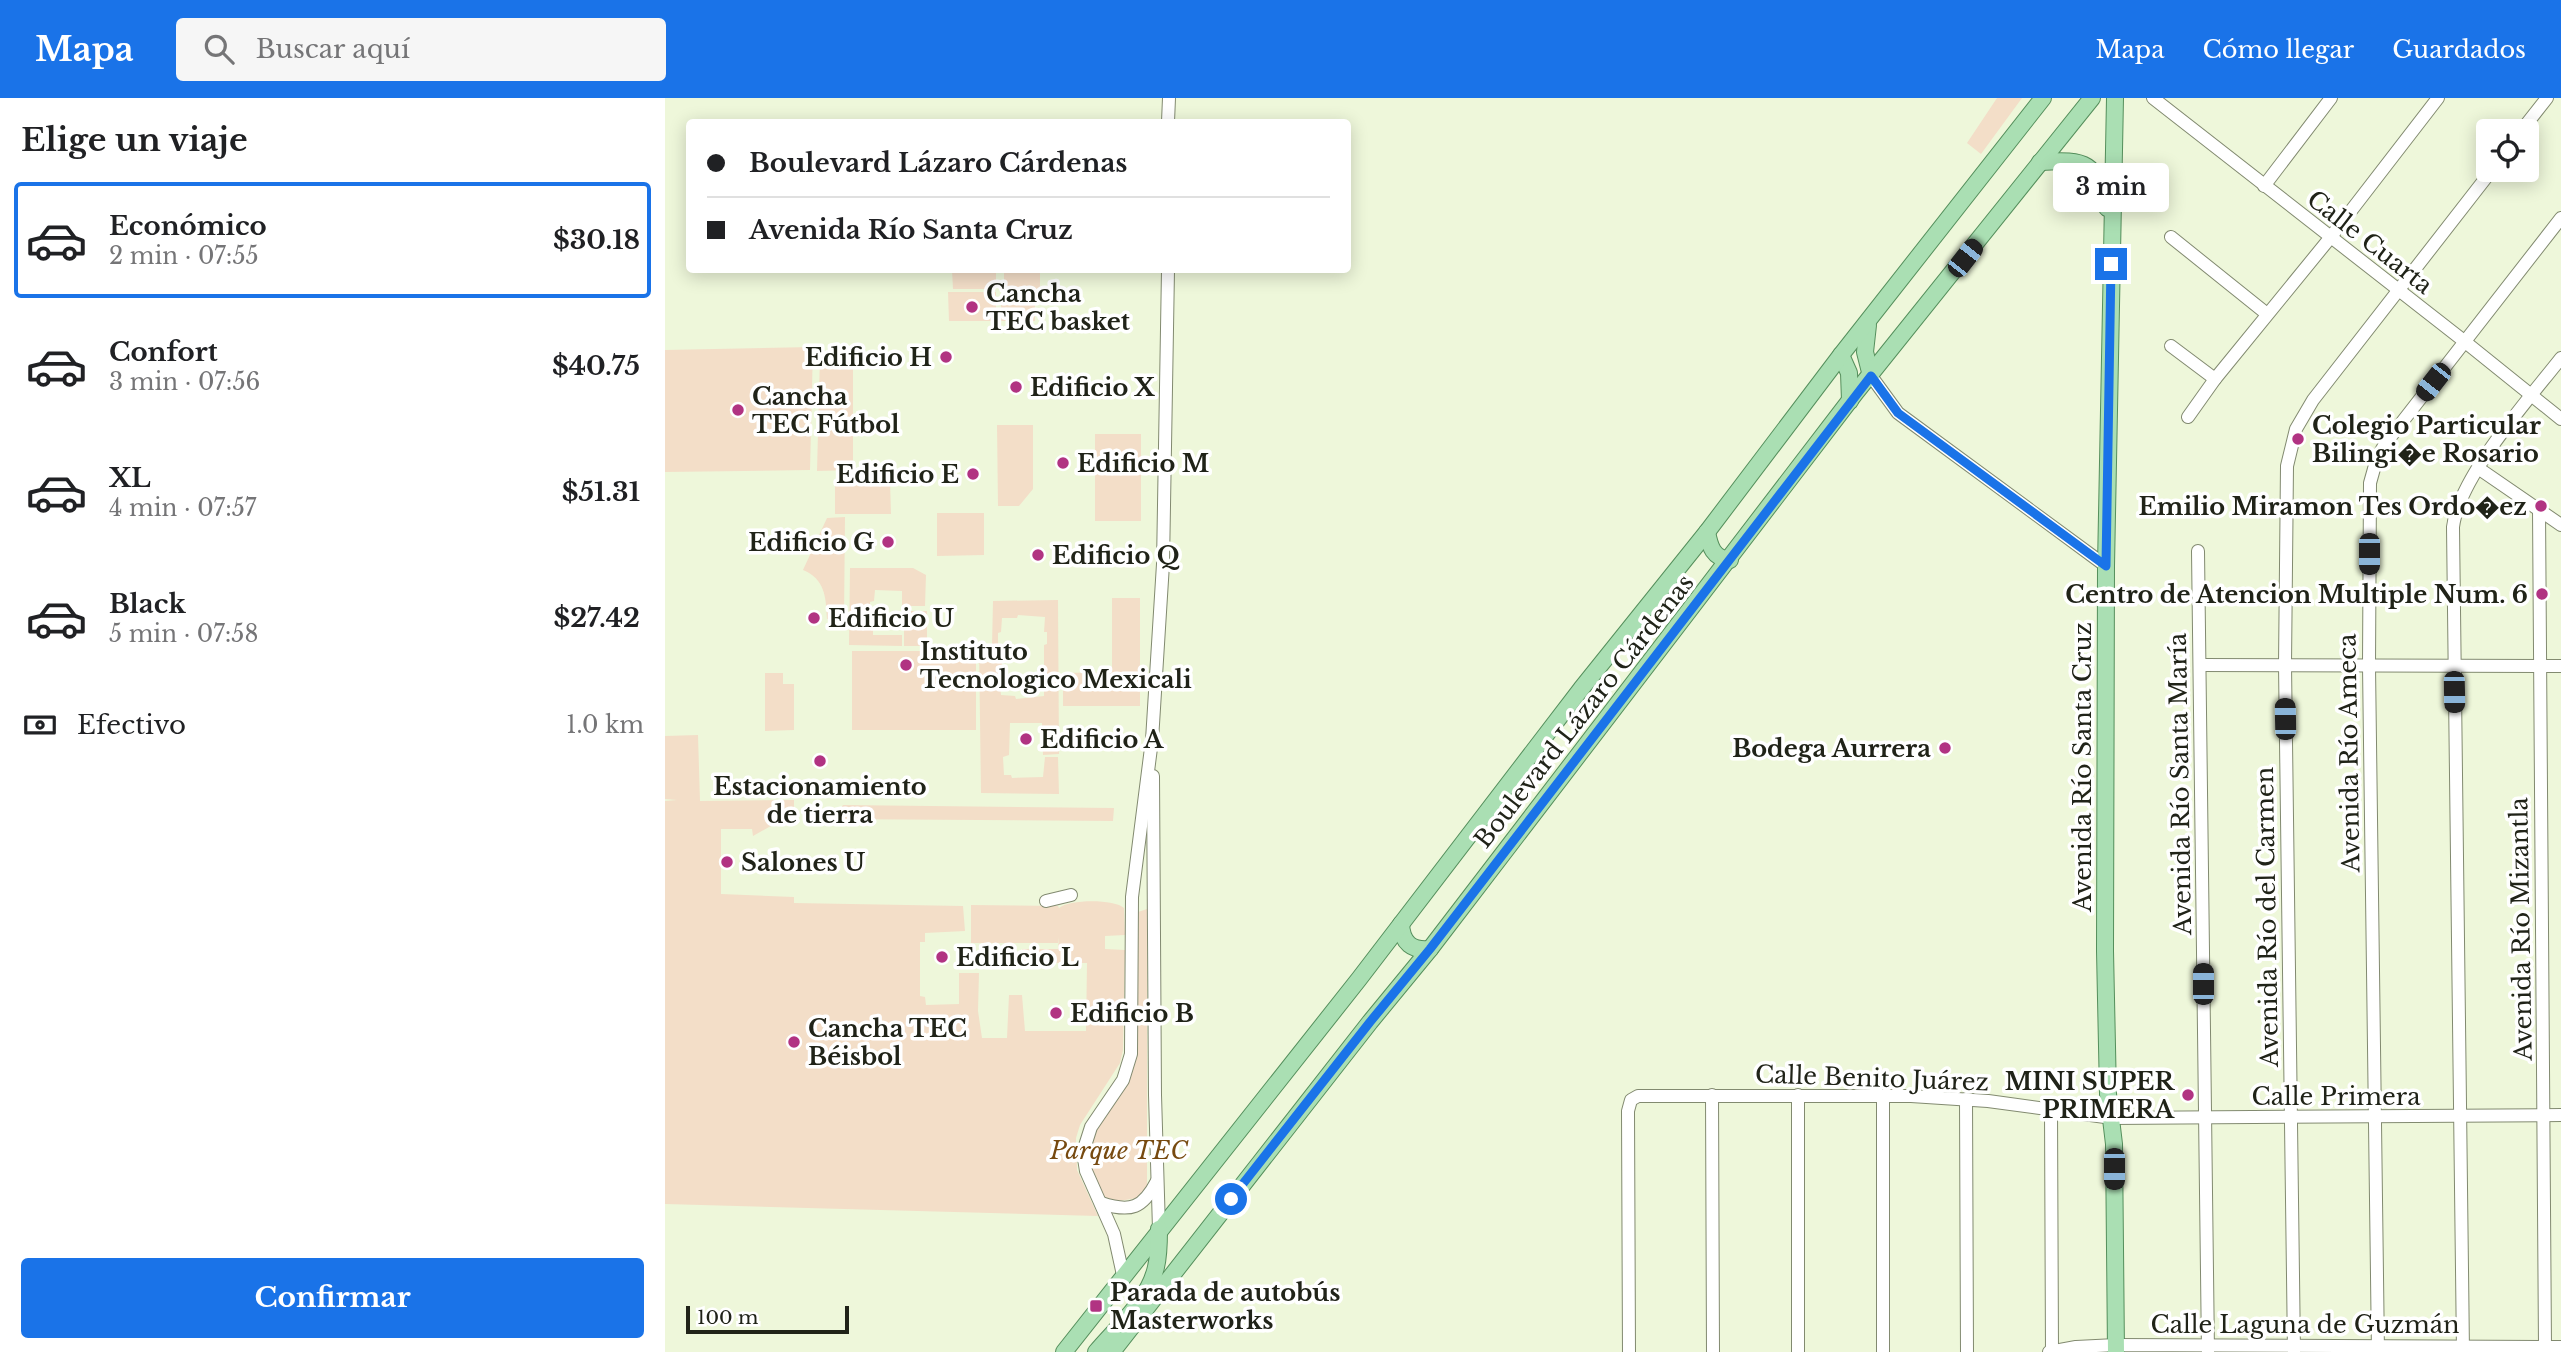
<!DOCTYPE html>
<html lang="es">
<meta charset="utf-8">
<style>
body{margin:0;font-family:"Libre Baskerville",serif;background:#f6f6f6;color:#202124;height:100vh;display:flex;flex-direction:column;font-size:26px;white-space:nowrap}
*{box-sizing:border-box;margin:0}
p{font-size:23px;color:#757577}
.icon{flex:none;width:38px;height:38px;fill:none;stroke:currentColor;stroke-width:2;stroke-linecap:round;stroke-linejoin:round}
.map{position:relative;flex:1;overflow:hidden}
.sheet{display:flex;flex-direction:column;background:#fff;width:665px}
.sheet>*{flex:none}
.banner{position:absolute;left:21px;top:21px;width:665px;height:154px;border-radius:7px;box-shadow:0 4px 18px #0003;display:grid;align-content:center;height:154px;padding:0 21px;background:#fff}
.buttons{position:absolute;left:1811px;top:21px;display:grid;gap:14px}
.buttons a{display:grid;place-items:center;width:63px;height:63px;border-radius:7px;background:#fff;box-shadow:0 4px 18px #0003;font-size:35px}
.scale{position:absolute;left:21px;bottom:18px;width:163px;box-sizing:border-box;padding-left:7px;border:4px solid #202318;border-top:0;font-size:19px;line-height:24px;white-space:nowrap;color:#202318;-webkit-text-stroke:5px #fff;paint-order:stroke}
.end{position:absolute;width:32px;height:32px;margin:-16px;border:9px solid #1a73e8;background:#fff;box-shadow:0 0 0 4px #fff}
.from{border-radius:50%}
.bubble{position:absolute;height:49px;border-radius:7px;background:#fff;box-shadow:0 4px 18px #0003;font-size:23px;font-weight:800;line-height:49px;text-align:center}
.car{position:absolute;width:21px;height:42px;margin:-21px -10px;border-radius:9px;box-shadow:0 0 5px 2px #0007;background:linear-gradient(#222 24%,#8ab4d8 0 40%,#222 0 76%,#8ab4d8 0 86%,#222 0)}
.banner b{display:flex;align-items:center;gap:24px;height:66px;font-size:26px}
.banner b+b{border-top:2px solid #e0e0e0}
.banner i{width:18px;height:18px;background:#202124}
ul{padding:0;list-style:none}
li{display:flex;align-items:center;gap:21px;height:116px;margin:0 14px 10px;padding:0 7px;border:4px solid transparent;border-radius:7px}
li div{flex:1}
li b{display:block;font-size:26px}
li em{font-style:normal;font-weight:800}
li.current{border-color:#1a73e8}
li>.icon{width:63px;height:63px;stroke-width:1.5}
h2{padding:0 21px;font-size:32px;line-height:84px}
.pay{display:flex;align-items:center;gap:18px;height:77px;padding:0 21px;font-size:26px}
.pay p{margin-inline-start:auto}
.button{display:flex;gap:14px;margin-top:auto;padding:14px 21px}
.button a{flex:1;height:80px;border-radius:7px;background:#1a73e8;color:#fff;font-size:28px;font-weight:800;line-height:80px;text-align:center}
header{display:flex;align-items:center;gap:42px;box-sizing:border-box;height:98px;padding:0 35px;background:#1a73e8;color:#fff}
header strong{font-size:33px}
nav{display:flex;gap:38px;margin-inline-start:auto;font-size:24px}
.search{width:490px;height:63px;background:#f6f6f6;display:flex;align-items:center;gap:18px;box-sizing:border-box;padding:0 24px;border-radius:7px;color:#757577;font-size:26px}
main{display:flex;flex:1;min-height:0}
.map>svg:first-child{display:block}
.green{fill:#f3dec8;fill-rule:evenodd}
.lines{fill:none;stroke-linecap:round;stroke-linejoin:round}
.minor-casing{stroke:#828a70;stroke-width:14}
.major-casing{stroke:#558f5c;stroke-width:18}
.minor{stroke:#fff;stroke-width:12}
.major{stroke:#aadfb3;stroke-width:16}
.route{stroke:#1a73e8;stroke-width:9}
.poi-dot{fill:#b13382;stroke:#fff;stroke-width:2.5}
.labels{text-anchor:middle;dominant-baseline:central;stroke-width:7;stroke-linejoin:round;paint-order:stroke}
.street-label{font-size:24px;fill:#202318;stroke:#fff}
.poi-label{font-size:24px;font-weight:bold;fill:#202318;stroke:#fff;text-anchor:start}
.park-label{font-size:24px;font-style:italic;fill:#774a10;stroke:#fff}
</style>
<header>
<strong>Mapa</strong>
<div class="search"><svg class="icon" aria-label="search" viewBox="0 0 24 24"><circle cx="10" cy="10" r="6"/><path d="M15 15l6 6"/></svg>Buscar aquí</div>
<nav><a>Mapa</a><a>Cómo llegar</a><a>Guardados</a></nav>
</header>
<main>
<section class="sheet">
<h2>Elige un viaje</h2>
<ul>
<li class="current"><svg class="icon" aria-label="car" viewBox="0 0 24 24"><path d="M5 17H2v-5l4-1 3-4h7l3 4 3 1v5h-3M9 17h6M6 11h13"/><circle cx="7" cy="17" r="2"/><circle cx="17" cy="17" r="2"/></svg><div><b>Económico</b><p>2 min · 07:55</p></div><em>$30.18</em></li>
<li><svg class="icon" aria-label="car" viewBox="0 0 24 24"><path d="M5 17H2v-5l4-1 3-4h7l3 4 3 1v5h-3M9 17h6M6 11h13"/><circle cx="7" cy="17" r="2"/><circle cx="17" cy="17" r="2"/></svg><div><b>Confort</b><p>3 min · 07:56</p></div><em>$40.75</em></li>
<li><svg class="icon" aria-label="car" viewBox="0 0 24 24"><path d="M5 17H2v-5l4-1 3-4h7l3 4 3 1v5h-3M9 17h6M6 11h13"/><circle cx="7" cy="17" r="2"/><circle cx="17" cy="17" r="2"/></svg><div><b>XL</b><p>4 min · 07:57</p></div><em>$51.31</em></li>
<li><svg class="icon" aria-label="car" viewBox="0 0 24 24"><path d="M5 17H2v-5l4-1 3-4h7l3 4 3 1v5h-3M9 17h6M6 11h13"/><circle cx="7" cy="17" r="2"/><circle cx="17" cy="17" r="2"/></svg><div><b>Black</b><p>5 min · 07:58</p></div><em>$27.42</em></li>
</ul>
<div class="pay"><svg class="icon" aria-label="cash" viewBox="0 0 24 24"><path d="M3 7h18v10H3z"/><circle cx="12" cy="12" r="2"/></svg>Efectivo<p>1.0 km</p></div>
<div class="button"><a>Confirmar</a></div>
</section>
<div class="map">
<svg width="1896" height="1254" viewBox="0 0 1896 1254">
<rect width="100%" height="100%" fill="#eef7da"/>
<g class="green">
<polygon points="1332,0 1357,0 1316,56 1302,45"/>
<polygon points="287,172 331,172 331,191 288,191"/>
<rect x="339" y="172" width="36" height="20"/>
<polygon points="283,194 331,194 331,223 284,223"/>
<rect x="336" y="203" width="34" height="20"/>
<polygon points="148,249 145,372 0,374 0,252"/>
<polygon points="188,257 188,372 152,373 155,258"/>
<polygon points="332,327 368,327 368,391 354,408 333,408"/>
<rect x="430" y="336" width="46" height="87"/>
<polygon points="225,383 226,416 170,416 170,384"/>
<polygon points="272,415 319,415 319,457 272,458"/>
<path d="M180 419 179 521H162C161 499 160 481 138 472L162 420Z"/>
<polygon points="185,470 248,470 261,477 260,508 237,508 237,493 210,492 209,503 205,504 205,524 208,525 208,537 237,537 237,548 184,547"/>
<polygon points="447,500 475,500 475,608 398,608 398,575 447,574"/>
<path d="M393 502 394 656 378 657 377 625H345L344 657 338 659 339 677H346L347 680 378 679 380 659H393L394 696 316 695 314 548H327L328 503ZM353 517 380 519 379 534H382V546L379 547V569L381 570 382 582 379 583V598L351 601 350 598 336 597 333 570 337 569V547H333V535L336 534 337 520H352Z"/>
<rect x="239" y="513" width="23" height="35"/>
<rect x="187" y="553" width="124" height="79"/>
<polygon points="100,575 118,575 118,586 129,586 129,632 100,633"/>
<path d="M33 637 35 703 129 702V715L88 738 87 731H56V796L129 799V805L298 808 300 833 260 835V844H255V898L260 899 261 907 294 906V875H314L313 913 317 940H342L344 897H357L360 933H421L422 865H360L357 851H393L394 839 393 845H306V807L393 808 394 810C404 801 450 801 459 810L460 837 440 838V851L460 852 458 952 455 965 415 1027 411 1040 412 1072 433 1118 0 1106V703L12 702 0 701V638Z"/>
<polygon points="178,707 449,710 448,723 159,721 160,715 173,714"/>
<polygon points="482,811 482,1088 472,1100 454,1103 434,1100 423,1056 430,1030 458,994 471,958 470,823 473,814"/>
</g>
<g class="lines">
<defs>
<g id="minor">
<polyline points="1488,0 1799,243 1896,321"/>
<polyline points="503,24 504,0"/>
<polyline points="1856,33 1882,0"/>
<polyline points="1599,88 1666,0"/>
<polyline points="1506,139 1602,216"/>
<polyline points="1506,248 1550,281"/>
<polyline points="1206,278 1233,315 1441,468"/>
<polyline points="1523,319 1550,281 1665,140 1773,0"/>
<polyline points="1813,370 1896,427"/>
<polyline points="1874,412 1880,1249"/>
<polyline points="1533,453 1543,1254"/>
<polyline points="1536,567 1896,568"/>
<polyline points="488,678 490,997 494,1131"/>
<polyline points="381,803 406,797"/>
<polyline points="1047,997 1048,1254"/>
<polyline points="1133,997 1133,1254"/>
<polyline points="1301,1001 1302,1254"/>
<polyline points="1386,1012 1387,1254"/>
<path d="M436 1105C466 1115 478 1110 492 1083"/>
<polyline points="458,1177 449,1136 421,1073 418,1054 426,1029 458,982 466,956 467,799 487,642 498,466 503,172"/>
<polyline points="964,1254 963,1013 966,1002 973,998 1246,998 1323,1003 1447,1020 1896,1017"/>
<polyline points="1218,1254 1218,998"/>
<polyline points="1384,1254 1411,1249 1451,1247 1896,1249"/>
<polyline points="1629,1254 1620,567 1622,368 1631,331 1648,302 1827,72"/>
<polyline points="1713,1254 1704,568 1705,385 1712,360 1720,346 1896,120"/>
<path d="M1798 1254 1788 429C1794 379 1863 302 1896 260"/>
</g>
<g id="major">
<polyline points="1450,0 1441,468 1440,853 1443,996 1449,1046 1451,1254"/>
<path d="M1375 64C1422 61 1431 64 1442 110"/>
<polyline points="1203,227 1200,254 1206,278"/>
<polyline points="1176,257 1184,275 1185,303"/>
<path d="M1042 434C1045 449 1048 460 1065 462"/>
<path d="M736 826C737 845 747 853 765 851"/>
<polyline points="399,1254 694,881 916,591 1042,434 1176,257 1378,0"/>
<path d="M431 1254C452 1229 484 1202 491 1169 494 1157 494 1144 494 1131"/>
<polyline points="447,1254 705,924 765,851 1192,293 1427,0"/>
</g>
</defs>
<use href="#minor" class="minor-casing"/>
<use href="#major" class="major-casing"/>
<use href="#minor" class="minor"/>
<use href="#major" class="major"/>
</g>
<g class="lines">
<polyline class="route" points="566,1101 705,924 765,851 1206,278 1233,315 1441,468 1446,166"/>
</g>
<g class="poi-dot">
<circle cx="307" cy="209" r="7"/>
<circle cx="281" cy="259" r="7"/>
<circle cx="351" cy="289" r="7"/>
<circle cx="73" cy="312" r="7"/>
<circle cx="1633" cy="341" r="7"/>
<circle cx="398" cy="365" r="7"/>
<circle cx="308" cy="376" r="7"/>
<circle cx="1876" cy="408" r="7"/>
<circle cx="223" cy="444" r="7"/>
<circle cx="373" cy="457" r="7"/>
<circle cx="1877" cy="496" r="7"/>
<circle cx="149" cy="520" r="7"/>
<circle cx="241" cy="567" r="7"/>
<circle cx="361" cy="641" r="7"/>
<circle cx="1280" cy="650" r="7"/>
<circle cx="155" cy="663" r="7"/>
<circle cx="62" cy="764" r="7"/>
<circle cx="277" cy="859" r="7"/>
<circle cx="391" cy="915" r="7"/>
<circle cx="129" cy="944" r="7"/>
<circle cx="1523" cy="997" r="7"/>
<rect x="424" y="1201" width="14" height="14" rx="3.5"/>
</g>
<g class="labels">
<g class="street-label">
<text transform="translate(1705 144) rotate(38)">Calle Cuarta</text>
<text transform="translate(919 613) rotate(-52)">Boulevard Lázaro Cárdenas</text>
<text transform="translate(1684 655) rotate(-91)">Avenida Río Ameca</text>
<text transform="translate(1417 669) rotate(-90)">Avenida Río Santa Cruz</text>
<text transform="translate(1515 686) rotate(-91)">Avenida Río Santa María</text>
<text transform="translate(1602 819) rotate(-91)">Avenida Río del Carmen</text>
<text transform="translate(1856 831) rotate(-91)">Avenida Río Mizantla</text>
<text transform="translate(1207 980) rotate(2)">Calle Benito Juárez</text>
<text x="1671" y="998">Calle Primera</text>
<text x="1640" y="1226">Calle Laguna de Guzmán</text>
</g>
<g class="poi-label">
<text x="321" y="195">Cancha<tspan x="321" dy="28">TEC basket</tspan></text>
<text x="267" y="259" text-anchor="end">Edificio H</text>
<text x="365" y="289">Edificio X</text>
<text x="87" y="298">Cancha<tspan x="87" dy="28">TEC Fútbol</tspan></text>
<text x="1647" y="327">Colegio Particular<tspan x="1647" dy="28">Bilingi�e Rosario</tspan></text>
<text x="412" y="365">Edificio M</text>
<text x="294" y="376" text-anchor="end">Edificio E</text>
<text x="1862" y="408" text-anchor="end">Emilio Miramon Tes Ordo�ez</text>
<text x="209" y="444" text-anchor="end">Edificio G</text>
<text x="387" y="457">Edificio Q</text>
<text x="1863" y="496" text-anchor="end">Centro de Atencion Multiple Num. 6</text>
<text x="163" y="520">Edificio U</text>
<text x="255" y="553">Instituto<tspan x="255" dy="28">Tecnologico Mexicali</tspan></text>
<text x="375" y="641">Edificio A</text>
<text x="1266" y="650" text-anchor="end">Bodega Aurrera</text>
<text x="155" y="688" text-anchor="middle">Estacionamiento<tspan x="155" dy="28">de tierra</tspan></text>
<text x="76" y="764">Salones U</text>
<text x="291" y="859">Edificio L</text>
<text x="405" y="915">Edificio B</text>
<text x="143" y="930">Cancha TEC<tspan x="143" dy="28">Béisbol</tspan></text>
<text x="1509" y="983" text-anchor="end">MINI SUPER<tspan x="1509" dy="28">PRIMERA</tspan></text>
<text x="445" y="1194">Parada de autobús<tspan x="445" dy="28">Masterworks</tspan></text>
</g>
<g class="park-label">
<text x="454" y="1052">Parque TEC</text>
</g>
</g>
</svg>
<div class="buttons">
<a><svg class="icon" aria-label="locate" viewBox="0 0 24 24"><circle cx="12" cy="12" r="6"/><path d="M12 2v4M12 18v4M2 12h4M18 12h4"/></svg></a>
</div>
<div class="scale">100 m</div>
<i class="end from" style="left:566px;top:1101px"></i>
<i class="end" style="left:1446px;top:166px"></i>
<div class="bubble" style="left:1388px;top:65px;width:116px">3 min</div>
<i class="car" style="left:1300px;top:160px;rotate:38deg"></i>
<i class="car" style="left:1768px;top:284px;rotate:218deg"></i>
<i class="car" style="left:1704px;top:456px;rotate:180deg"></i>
<i class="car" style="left:1789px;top:594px;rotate:179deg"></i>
<i class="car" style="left:1620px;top:621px;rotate:359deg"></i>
<i class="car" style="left:1538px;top:886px;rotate:0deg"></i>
<i class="car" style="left:1449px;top:1071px;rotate:180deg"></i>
<div class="banner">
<b><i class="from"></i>Boulevard Lázaro Cárdenas</b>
<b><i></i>Avenida Río Santa Cruz</b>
</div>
</div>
</main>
